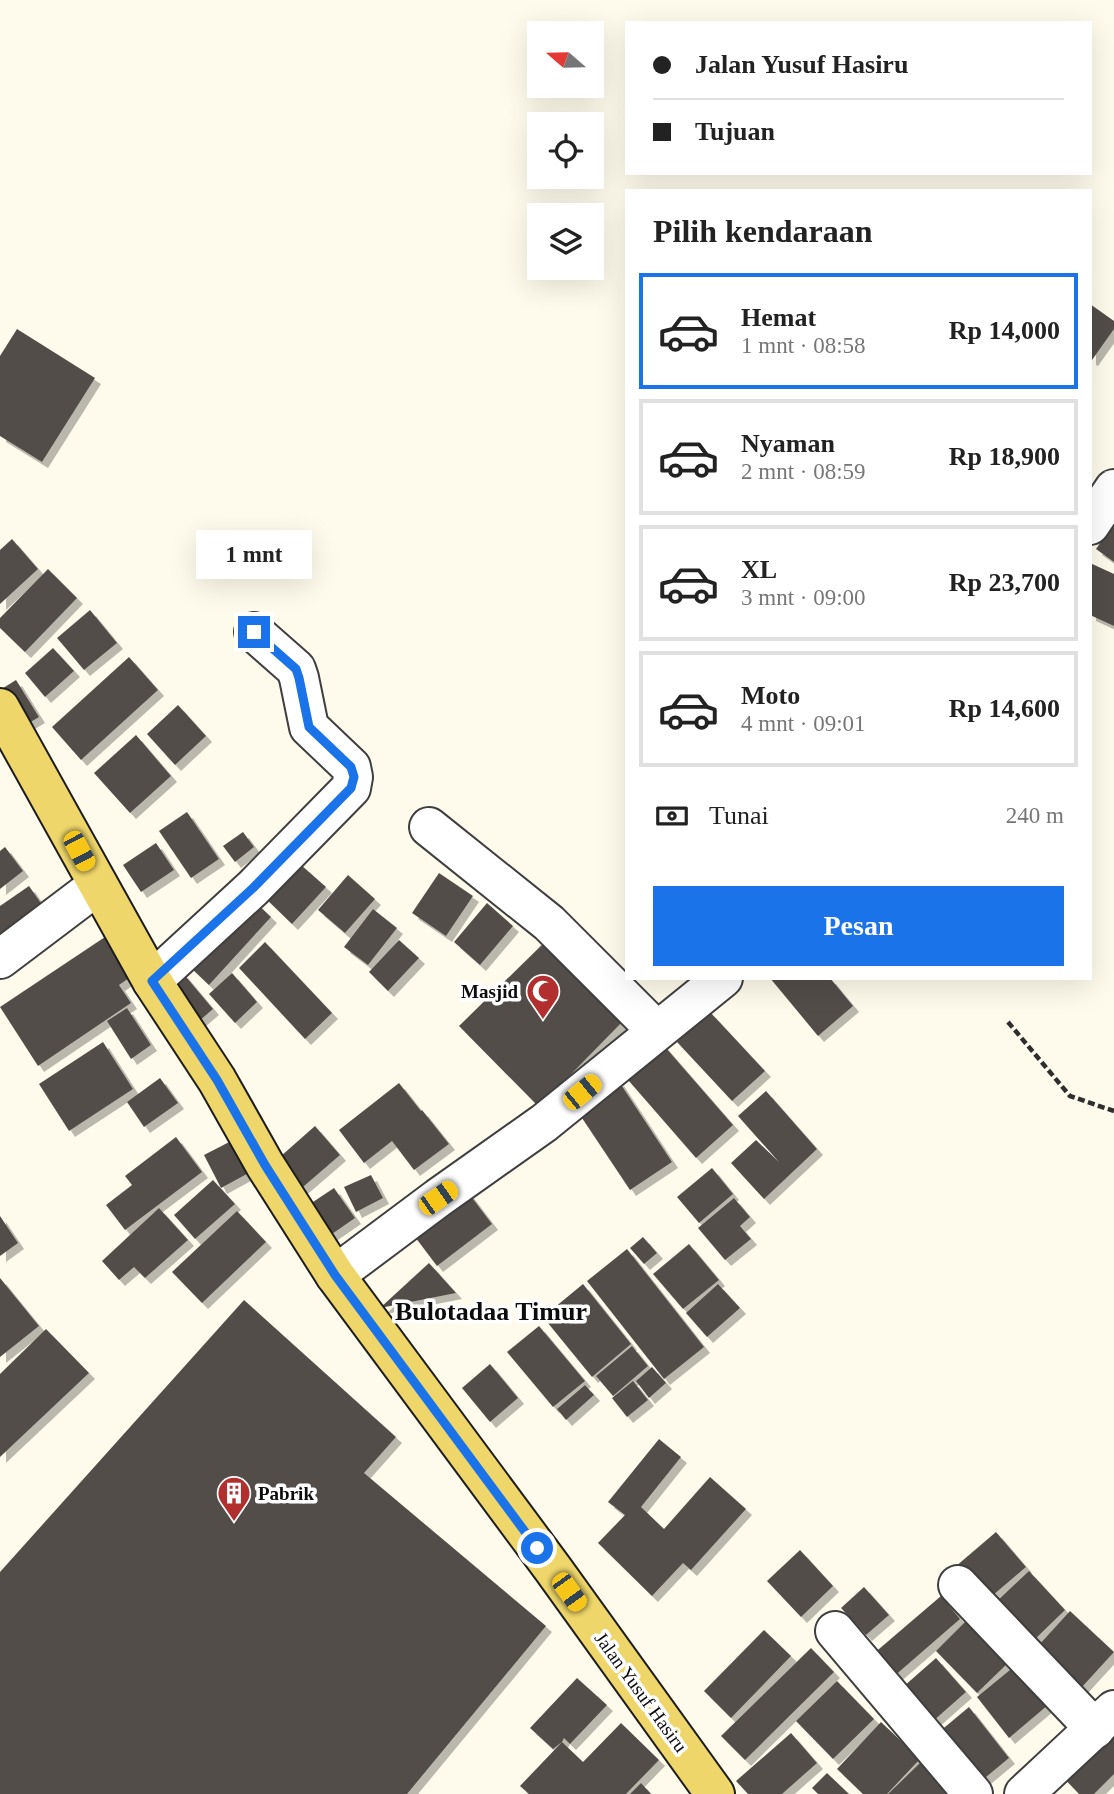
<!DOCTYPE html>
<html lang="id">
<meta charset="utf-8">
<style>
body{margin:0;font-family:"Times New Roman",serif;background:#f2f2f2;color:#222;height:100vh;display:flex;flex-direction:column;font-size:26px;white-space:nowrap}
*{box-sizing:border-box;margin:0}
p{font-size:23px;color:#767676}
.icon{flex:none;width:38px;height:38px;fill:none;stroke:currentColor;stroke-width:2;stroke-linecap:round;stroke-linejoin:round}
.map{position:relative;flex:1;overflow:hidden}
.side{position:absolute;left:625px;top:189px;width:467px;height:791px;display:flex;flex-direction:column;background:#fff;border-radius:0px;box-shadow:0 7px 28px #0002}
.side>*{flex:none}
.hud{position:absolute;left:625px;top:21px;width:467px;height:154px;border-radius:0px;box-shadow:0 7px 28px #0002;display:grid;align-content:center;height:154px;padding:0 28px;background:#fff}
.needle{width:46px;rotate:290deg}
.buttons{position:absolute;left:527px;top:21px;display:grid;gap:14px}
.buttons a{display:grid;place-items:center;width:77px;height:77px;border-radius:0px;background:#fff;box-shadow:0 7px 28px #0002;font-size:35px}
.end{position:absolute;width:32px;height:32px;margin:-16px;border:9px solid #1a73e8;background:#fff;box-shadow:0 0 0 4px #fff}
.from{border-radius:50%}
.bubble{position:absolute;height:49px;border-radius:0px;background:#fff;box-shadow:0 7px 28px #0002;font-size:23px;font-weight:700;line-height:49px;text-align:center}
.car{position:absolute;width:21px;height:42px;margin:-21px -10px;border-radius:9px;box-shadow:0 0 5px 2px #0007;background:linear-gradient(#f5c518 24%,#345 0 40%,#f5c518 0 76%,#345 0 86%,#f5c518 0)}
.hud b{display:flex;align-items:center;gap:24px;height:66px;font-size:26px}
.hud b+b{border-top:2px solid #e0e0e0}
.hud i{width:18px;height:18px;background:#222}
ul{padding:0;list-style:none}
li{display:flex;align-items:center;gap:21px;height:116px;margin:0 14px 10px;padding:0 14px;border:4px solid #e0e0e0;border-radius:0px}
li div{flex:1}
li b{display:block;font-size:26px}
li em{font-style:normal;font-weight:700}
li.current{border-color:#1a73e8}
li>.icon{width:63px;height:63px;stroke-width:1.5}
h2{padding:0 28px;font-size:32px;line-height:84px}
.pay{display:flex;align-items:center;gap:18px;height:77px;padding:0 28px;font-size:26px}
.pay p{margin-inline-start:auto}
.action{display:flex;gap:14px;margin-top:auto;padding:14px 28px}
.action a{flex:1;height:80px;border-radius:0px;background:#1a73e8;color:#fff;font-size:28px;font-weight:700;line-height:80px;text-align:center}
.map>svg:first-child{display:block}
.building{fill:#534e49;filter:url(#shadow)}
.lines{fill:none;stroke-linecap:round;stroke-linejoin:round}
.minor-casing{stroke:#3f3f3f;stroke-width:42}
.major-casing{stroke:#1d1d1d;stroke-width:42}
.path{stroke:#2e2e2e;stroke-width:4.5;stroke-dasharray:7 3.5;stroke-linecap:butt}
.minor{stroke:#fff;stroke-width:38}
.major{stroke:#eed66b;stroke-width:38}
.route{stroke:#1a73e8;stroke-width:9}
.labels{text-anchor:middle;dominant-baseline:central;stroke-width:7;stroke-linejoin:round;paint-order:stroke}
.poi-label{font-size:19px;font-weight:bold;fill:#0c0c0c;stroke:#fff;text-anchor:end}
.street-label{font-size:19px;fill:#0c0c0c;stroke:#fff}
.district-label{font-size:26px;font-weight:bold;fill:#0c0c0c;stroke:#fff}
</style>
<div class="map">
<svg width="1114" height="1794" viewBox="0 0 1114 1794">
<defs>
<filter id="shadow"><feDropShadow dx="6" dy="6" stdDeviation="0" flood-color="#0004"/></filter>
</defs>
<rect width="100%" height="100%" fill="#fefbec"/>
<g class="building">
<polygon points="1090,304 1114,321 1114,329 1092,360 1090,359"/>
<polygon points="17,329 95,378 42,462 0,436 0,356"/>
<polygon points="1114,523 1114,562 1096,549"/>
<polygon points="12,539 38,569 0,604 0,550"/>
<polygon points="1090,563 1114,574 1114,626 1090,615"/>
<polygon points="48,569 77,598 25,652 0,628 0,618"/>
<polygon points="90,610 117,643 84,670 57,638"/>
<polygon points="53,648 74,671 45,697 25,673"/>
<polygon points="129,657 158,690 81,760 52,727"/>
<polygon points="16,680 39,717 19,729 0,690"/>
<polygon points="178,705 206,736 175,765 147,734"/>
<polygon points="136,735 171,776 130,813 94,773"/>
<polygon points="187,812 219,859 191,878 159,831"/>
<polygon points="243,832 254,847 235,862 223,846"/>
<polygon points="156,843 174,870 141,892 123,865"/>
<polygon points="5,847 23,871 0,889 0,851"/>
<polygon points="292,857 326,887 292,924 259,892"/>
<polygon points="439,873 473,896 446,936 412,913"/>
<polygon points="348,875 375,899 345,933 318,910"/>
<polygon points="29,886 45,909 0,946 0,906"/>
<polygon points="251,898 271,917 209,985 189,966"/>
<polygon points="487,903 513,926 480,965 454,942"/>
<polygon points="373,909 397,928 368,965 344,947"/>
<polygon points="552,935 628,1016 539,1107 459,1026"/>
<polygon points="105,937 132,976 119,985 131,1003 38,1066 0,1007"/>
<polygon points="399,940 419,958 388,991 369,972"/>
<polygon points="265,942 332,1013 305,1039 239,968"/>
<polygon points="182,972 213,1009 191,1028 160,990"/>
<polygon points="232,973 257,1002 235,1023 209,994"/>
<polygon points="770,978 830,978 853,1006 818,1036"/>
<polygon points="127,1008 151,1045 131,1059 107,1021"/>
<polygon points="710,1012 765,1071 732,1101 677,1042"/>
<polygon points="659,1040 733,1125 696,1158 622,1073"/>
<polygon points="103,1042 133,1089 69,1131 39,1084"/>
<polygon points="160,1078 178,1103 144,1127 127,1102"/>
<polygon points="618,1080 672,1162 630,1190 576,1109"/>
<polygon points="399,1083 421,1111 422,1110 449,1144 414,1170 392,1141 364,1163 339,1130"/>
<polygon points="766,1091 817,1149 764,1199 731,1163 756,1140 779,1162 738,1116"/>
<polygon points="315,1126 340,1155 296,1193 272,1164"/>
<polygon points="176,1137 202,1172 125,1230 106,1205 132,1185 125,1176"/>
<polygon points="239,1137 256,1169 221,1188 204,1155"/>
<polygon points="712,1168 733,1194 699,1223 677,1197"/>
<polygon points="371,1175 383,1198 356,1212 344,1187"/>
<polygon points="213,1180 235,1204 195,1239 174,1215"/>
<polygon points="464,1187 492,1224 437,1266 409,1229"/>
<polygon points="334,1188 355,1218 319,1243 298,1212"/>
<polygon points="734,1198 750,1217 740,1226 751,1239 725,1260 698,1228"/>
<polygon points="159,1208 188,1240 145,1278 134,1267 119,1280 102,1261"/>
<polygon points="237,1211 266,1242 202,1303 172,1272"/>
<polygon points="0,1216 18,1243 0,1256"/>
<polygon points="643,1237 657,1253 644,1264 630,1248"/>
<polygon points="689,1244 719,1280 683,1309 653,1274"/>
<polygon points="627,1249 704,1347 664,1379 587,1281"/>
<polygon points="429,1263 456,1293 380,1308"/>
<polygon points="0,1278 39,1326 0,1357"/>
<polygon points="583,1284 631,1344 592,1377 543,1317"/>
<polygon points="718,1284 740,1308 707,1337 686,1313"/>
<polygon points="244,1300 396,1437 364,1473 546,1626 407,1794 0,1794 0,1572"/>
<polygon points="539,1326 585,1381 553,1407 507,1352"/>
<polygon points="46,1329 89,1373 0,1457 0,1374"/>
<polygon points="632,1346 648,1366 613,1396 596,1376"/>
<polygon points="490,1364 518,1398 490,1422 462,1388"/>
<polygon points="652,1367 666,1383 649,1398 636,1381"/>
<polygon points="633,1381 648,1400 627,1417 612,1398"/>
<polygon points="585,1385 594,1395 566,1420 557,1409"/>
<polygon points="659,1439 681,1457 641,1507 664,1529 710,1477 746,1509 691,1570 683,1563 652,1596 598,1543 625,1515 608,1502"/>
<polygon points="996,1532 1026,1567 985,1602 955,1567"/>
<polygon points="800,1550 833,1586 801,1617 767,1581"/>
<polygon points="1029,1571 1065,1610 1031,1643 994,1604"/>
<polygon points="864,1587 889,1615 866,1635 841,1608"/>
<polygon points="941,1596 960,1619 892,1678 872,1655"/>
<polygon points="1070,1611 1114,1652 1082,1687 1038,1646"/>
<polygon points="968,1619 1009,1662 977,1693 936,1651"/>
<polygon points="764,1630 791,1656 731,1718 704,1691"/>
<polygon points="811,1648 834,1672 745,1760 721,1736"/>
<polygon points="936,1658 966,1692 932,1722 903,1687"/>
<polygon points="1016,1665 1048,1705 1009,1738 977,1697"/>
<polygon points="577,1678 607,1705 570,1744 564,1738 562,1742 583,1762 621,1723 659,1760 626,1794 529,1794 520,1786 562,1742 553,1749 530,1728"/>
<polygon points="837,1681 874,1719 833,1759 796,1721"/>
<polygon points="969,1707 1009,1758 980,1782 939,1732"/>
<polygon points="881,1722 920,1759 887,1794 863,1794 837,1769"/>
<polygon points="1114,1728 1114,1774 1094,1794 1079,1794 1058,1772"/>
<polygon points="791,1733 817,1763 782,1794 748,1794 736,1781"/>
<polygon points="920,1763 950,1794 888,1794"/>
<polygon points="827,1773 849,1794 818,1794 812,1788"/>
<polygon points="641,1783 651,1794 630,1794"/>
</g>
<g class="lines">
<defs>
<g id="minor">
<polyline points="1090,525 1114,489"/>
<polyline points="429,827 549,923 656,1030"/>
<polyline points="0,959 98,885"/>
<polyline points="152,981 253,888 351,788 353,777 351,767 309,727 299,678 296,669 254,632"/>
<polyline points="335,1275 438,1198 544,1123 723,978"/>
<polyline points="958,1585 1095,1729"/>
<polyline points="835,1631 973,1794"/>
<polyline points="1024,1794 1114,1710"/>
</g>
<polyline id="major" points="0,708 152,981 217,1080 265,1165 335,1275 553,1569 715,1794"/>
</defs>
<use href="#minor" class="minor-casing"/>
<use href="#major" class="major-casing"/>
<polyline class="path" points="1008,1022 1070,1096 1114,1111"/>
<use href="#minor" class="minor"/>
<use href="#major" class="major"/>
</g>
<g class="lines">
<polyline class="route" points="254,632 296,669 299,678 309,727 351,767 354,777 351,788 253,888 152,981 217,1080 265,1165 335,1275 537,1548"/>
</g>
<defs>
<symbol id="mosque-pin" viewBox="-11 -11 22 30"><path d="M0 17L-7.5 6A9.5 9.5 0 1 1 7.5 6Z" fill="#b1302f" stroke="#fff"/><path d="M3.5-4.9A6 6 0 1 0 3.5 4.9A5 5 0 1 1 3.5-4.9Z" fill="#fff"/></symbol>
<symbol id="building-pin" viewBox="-11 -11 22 30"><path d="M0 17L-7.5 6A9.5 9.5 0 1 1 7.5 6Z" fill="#b1302f" stroke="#fff"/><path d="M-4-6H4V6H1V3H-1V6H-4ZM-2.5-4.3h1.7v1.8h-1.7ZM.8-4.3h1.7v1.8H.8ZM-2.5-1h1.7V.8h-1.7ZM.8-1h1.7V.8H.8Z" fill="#fff"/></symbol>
</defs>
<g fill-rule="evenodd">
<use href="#mosque-pin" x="524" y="972" width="38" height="52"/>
<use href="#building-pin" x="215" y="1474" width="38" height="52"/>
</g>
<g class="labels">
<g class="poi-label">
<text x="518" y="991">Masjid</text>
<text x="258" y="1493" text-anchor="start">Pabrik</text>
</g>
<g class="street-label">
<text transform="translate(641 1692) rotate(54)">Jalan Yusuf Hasiru</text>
</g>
<g class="district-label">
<text x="491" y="1311">Bulotadaa Timur</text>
</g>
</g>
</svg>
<div class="buttons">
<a><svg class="needle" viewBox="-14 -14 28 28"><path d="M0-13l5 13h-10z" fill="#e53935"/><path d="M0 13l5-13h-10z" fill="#767676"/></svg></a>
<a><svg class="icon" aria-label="locate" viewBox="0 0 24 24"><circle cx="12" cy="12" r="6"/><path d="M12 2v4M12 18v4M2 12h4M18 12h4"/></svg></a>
<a><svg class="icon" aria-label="layers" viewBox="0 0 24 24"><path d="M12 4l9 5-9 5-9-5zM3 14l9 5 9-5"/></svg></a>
</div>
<i class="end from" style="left:537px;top:1548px"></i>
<i class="end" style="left:254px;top:632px"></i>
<div class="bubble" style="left:196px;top:530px;width:116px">1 mnt</div>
<i class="car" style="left:79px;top:851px;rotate:152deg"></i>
<i class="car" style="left:582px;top:1092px;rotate:51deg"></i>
<i class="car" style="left:438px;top:1198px;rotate:55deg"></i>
<i class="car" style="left:569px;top:1592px;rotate:144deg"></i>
<div class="hud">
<b><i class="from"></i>Jalan Yusuf Hasiru</b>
<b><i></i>Tujuan</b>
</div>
<section class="side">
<h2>Pilih kendaraan</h2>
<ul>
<li class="current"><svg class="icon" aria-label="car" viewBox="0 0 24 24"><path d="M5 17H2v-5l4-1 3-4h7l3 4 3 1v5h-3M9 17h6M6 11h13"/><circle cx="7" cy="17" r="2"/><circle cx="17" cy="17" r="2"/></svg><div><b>Hemat</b><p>1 mnt · 08:58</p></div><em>Rp 14,000</em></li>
<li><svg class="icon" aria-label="car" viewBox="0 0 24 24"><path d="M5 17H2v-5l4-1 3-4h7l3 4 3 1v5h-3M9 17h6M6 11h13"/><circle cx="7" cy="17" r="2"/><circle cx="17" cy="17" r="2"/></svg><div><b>Nyaman</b><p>2 mnt · 08:59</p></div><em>Rp 18,900</em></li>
<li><svg class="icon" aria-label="car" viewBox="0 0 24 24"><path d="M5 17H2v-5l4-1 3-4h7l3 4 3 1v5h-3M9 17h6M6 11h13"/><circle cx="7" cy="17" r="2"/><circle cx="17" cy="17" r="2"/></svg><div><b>XL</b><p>3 mnt · 09:00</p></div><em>Rp 23,700</em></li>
<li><svg class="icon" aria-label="car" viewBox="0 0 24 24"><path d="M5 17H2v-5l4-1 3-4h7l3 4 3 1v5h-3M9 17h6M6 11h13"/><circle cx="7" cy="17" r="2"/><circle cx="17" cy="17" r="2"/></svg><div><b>Moto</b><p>4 mnt · 09:01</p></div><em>Rp 14,600</em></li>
</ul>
<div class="pay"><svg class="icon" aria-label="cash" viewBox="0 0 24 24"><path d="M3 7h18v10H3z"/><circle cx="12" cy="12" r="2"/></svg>Tunai<p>240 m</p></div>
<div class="action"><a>Pesan</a></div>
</section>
</div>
